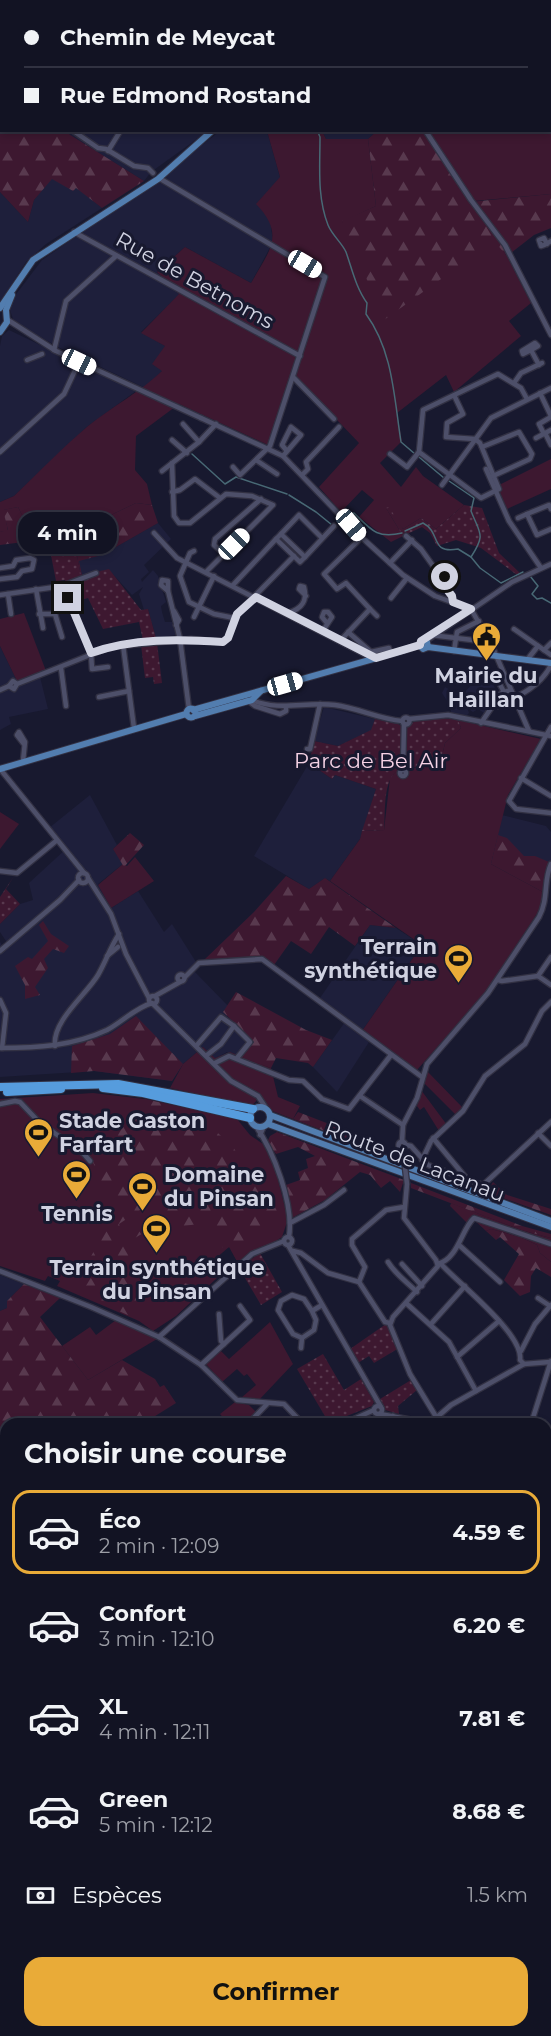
<!DOCTYPE html>
<html lang="fr">
<meta charset="utf-8">
<style>
body{margin:0;font-family:Montserrat,sans-serif;background:#1b1c2b;color:#f1f3f6;height:100vh;display:flex;flex-direction:column;font-size:22px;white-space:nowrap}
*{box-sizing:border-box;margin:0}
p{font-size:20px;color:#9c9ea6}
.icon{flex:none;width:33px;height:33px;fill:none;stroke:currentColor;stroke-width:2;stroke-linecap:round;stroke-linejoin:round}
.map{position:relative;flex:1;overflow:hidden}
.details{position:absolute;left:0px;top:1418px;width:552px;height:620px;display:flex;flex-direction:column;background:#121323;border-radius:18px 18px 0 0;box-shadow:0 3px 9px #0003,0 0 0 2px #313241}
.details>*{flex:none}
.banner{position:absolute;left:0px;top:0px;width:552px;height:132px;box-shadow:0 3px 9px #0003,0 0 0 2px #313241;display:grid;align-content:center;height:132px;padding:0 24px;background:#121323}
.end{position:absolute;width:27px;height:27px;margin:-14px;border:8px solid #d0d2e1;background:#111;box-shadow:0 0 0 3px #111}
.from{border-radius:50%}
.bubble{position:absolute;height:42px;border-radius:18px;background:#121323;box-shadow:0 3px 9px #0003,0 0 0 2px #313241;font-size:20px;font-weight:700;line-height:42px;text-align:center}
.car{position:absolute;width:18px;height:36px;margin:-18px -9px;border-radius:8px;box-shadow:0 0 4px 2px #0007;background:linear-gradient(#fff 24%,#345 0 40%,#fff 0 76%,#345 0 86%,#fff 0)}
.banner b{display:flex;align-items:center;gap:21px;height:57px;font-size:22px}
.banner b+b{border-top:2px solid #313241}
.banner i{width:15px;height:15px;background:#f1f3f6}
ul{padding:0;list-style:none}
li{display:flex;align-items:center;gap:18px;height:84px;margin:0 12px 9px;padding:0 12px;border:3px solid transparent;border-radius:18px}
li div{flex:1}
li b{display:block;font-size:22px}
li em{font-style:normal;font-weight:700}
li.on{border-color:#e9ab38}
li>.icon{width:54px;height:54px;stroke-width:1.5}
h2{padding:0 24px;font-size:27px;line-height:72px}
.pay{display:flex;align-items:center;gap:15px;height:66px;padding:0 24px;font-size:22px}
.pay p{margin-inline-start:auto}
.primary-button{display:flex;gap:12px;margin-top:auto;padding:12px 24px}
.primary-button a{flex:1;height:69px;border-radius:18px;background:#e9ab38;color:#111;font-size:24px;font-weight:700;line-height:69px;text-align:center}
.map>svg:first-child{display:block}
.built{fill:#1e1f3b}
.grass{fill:#3d1830}
.forest{fill:url(#forest-firs);fill-rule:evenodd}
.park{fill:url(#park-dots)}
.lines{fill:none;stroke-linecap:round;stroke-linejoin:round}
.stream{stroke:#486975;stroke-width:1.5}
.minor-casing{stroke:#323143;stroke-width:7}
.major-casing{stroke:#323143;stroke-width:8}
.highway-casing{stroke:#323143;stroke-width:10}
.minor{stroke:#4d4f69;stroke-width:4.5}
.major{stroke:#527daf;stroke-width:6}
.highway{stroke:#569cdd;stroke-width:8}
.tram{stroke:#7a7c8e;stroke-width:1.5}
.minor-bridge-casing{stroke:#323143;stroke-width:7;stroke-linecap:butt}
.minor-bridge{stroke:#4d4f69;stroke-width:4.5}
.route{stroke:#d0d2e1;stroke-width:8}
.labels{text-anchor:middle;dominant-baseline:central;stroke-width:6;stroke-linejoin:round;paint-order:stroke}
.street-label{font-size:21px;fill:#d0d2e1;stroke:#18192f}
.poi-label{font-size:21px;font-weight:bold;fill:#d0d2e1;stroke:#18192f}
.park-label{font-size:21px;fill:#f5d2e5;stroke:#18192f}
</style>
<div class="map">
<svg width="551" height="2036" viewBox="0 0 551 2036">
<defs>
<pattern id="forest-firs" width="22" height="20" patternUnits="userSpaceOnUse" patternTransform="scale(1.5)"><rect width="22" height="20" fill="#3d1830"/><path d="M5 1l3.5 6h-7zM16 11l3.5 6h-7z" fill="#58394e"/></pattern>
<pattern id="park-dots" width="8" height="8" patternUnits="userSpaceOnUse" patternTransform="scale(1.5)"><rect width="8" height="8" fill="#3d1830"/><path d="M2 2h.1M6 6h.1" fill="none" stroke="#58394e" stroke-width="1.8" stroke-linecap="round"/></pattern>
</defs>
<rect width="100%" height="100%" fill="#18192f"/>
<g class="built">
<polygon points="64,131 208,131 151,172 144,181"/>
<polygon points="220,131 267,131 280,177 270,218 273,242 251,283 185,247 157,272 180,294 141,332 165,346 163,370 145,388 58,347 14,322 10,310 14,297 42,260 155,182 161,182 162,176"/>
<polygon points="322,131 377,131 368,139 326,139"/>
<polygon points="52,178 73,190 76,187 102,208 46,244 26,262 0,302 0,192 28,222 34,200"/>
<polygon points="9,330 136,391 88,426 14,496 0,502 0,346 2,336"/>
<polygon points="158,523 171,539 144,565 149,572 141,579 142,582 153,570 158,576 166,602 161,606 162,612 165,622 172,622 176,635 156,638 148,609 144,610 139,594 143,587 132,595 109,570 81,576 78,560 102,555"/>
<polygon points="0,646 17,681 39,673 48,709 9,717 11,724 0,730"/>
<polygon points="489,674 497,693 490,697 491,703 484,713 478,709 473,712 470,710 472,703 465,701 469,713 466,716 451,713 451,707 442,693 445,687 461,696 479,677"/>
<polygon points="324,707 375,719 372,730 338,746 314,741"/>
<polygon points="309,763 332,779 335,775 376,789 360,839 330,881 325,878 309,889 254,856"/>
<polygon points="90,795 117,845 113,849 123,864 98,884 111,908 138,891 164,932 172,924 196,962 194,971 228,1006 223,1012 254,1042 241,1057 227,1052 215,1059 203,1047 183,1064 172,1081 94,1071 0,1077 0,942 3,947 8,944 0,932 0,924 20,904 33,900 29,883 66,849 49,828"/>
<polygon points="502,815 546,826 551,832 551,861 545,877 491,864"/>
<polygon points="370,925 396,928 422,945 362,1031 320,998"/>
<polygon points="345,1022 369,1042 337,1092 313,1067"/>
<polygon points="0,1275 24,1284 7,1301 7,1308 0,1311"/>
</g>
<g class="grass">
<polygon points="425,0 551,0 551,194 474,201 429,131 550,130 550,2"/>
<path d="M267 131H322L326 139H368L376 206 342 222 495 241 507 256 531 303 509 321 521 336 454 392 446 375 397 413 402 441 380 463 401 487 416 467 423 476 464 505 436 529 421 518 403 529 386 508 403 536 391 542 359 517 374 500 362 490 341 512 319 487 359 443 293 374 268 445 179 404 136 436 135 470 147 484 152 505 136 503 105 518 87 523 69 524 46 517H23L18 507 4 510 8 531 0 532V502L14 496C38 473 62 448 88 426 113 406 140 392 162 371L152 364 165 346 141 333 179 294 157 272 185 247 251 283C269 251 286 235 256 204L280 177Z"/>
<polygon points="551,459 551,489 507,509 497,486"/>
<polygon points="24,613 46,671 17,681 0,646 0,619"/>
<polygon points="458,720 541,739 508,795 491,864 545,893 544,903 485,993 417,1070 362,1031 422,945 330,881 360,839 362,831 384,830 390,778 397,770 407,767 424,769 441,760 445,743 461,728"/>
<polygon points="0,812 19,824 0,849"/>
<polygon points="135,857 154,881 111,908 98,885 123,864 127,866"/>
<polygon points="203,1047 215,1058 230,1052 271,1068 278,1097 300,1106 293,1119 272,1111 260,1096 252,1106 170,1088 183,1064"/>
<polygon points="426,1070 463,1108 456,1115 423,1082"/>
<polygon points="421,1090 447,1125 439,1131 424,1107 420,1110 417,1106"/>
<polygon points="93,1093 145,1099 237,1119 250,1135 263,1144 275,1168 288,1219 282,1237 239,1265 229,1247 208,1265 218,1277 176,1316 153,1331 139,1321 57,1286 60,1281 48,1276 45,1281 0,1266 0,1099"/>
<polygon points="451,1203 521,1230 551,1238 551,1262 540,1253 537,1245 520,1237 491,1229 486,1231 474,1220 468,1224 450,1206"/>
<polygon points="116,1320 157,1339 88,1380 62,1346 90,1327 96,1335"/>
<polygon points="270,1322 293,1364 259,1400 241,1398 256,1385 247,1374 244,1376 237,1369 222,1382 205,1363 220,1350 229,1359"/>
<polygon points="235,1402 249,1405 257,1413 247,1424 228,1423 220,1414"/>
</g>
<g class="forest">
<polygon points="0,0 230,0 2,2 1,53"/>
<polygon points="0,127 6,132 64,131 144,181 102,208 76,188 73,191 52,179 34,200 28,222 0,192"/>
<polygon points="377,131 422,131 470,202 551,194 551,228 534,235 507,256 494,241 384,320 342,221 376,206 368,139"/>
<polygon points="136,503 152,505 158,523 102,555 79,561 82,575 109,569 81,576 74,540 49,545 47,539 0,545 0,532 8,530 3,510 18,507 23,517 46,517 69,524 87,523 105,518"/>
<polygon points="130,833 144,845 124,867 113,849"/>
<polygon points="498,835 507,838 524,856 535,856 549,862 545,877 545,893 491,864"/>
<polygon points="286,876 309,889 325,878 396,928 370,925 355,946 329,927 311,954 291,941 274,965 262,957 204,960 254,912"/>
<polygon points="43,921 51,934 69,946 64,953 53,949 44,959 48,968 35,987 40,995 25,999 25,985 15,966 28,957 32,959 48,941 39,925"/>
<polygon points="236,992 306,1030 332,1040 313,1067 308,1063 276,1058 271,1068 241,1057 254,1042 223,1012"/>
<polygon points="136,1016 183,1064 172,1081 94,1071 71,1073 72,1046 110,1034"/>
<path d="M145 1099 193 1110 233 1147 252 1177 265 1185 282 1217C270 1219 264 1227 252 1228L249 1233 252 1250 237 1261 230 1247 223 1248 218 1235 198 1224 177 1227 156 1225 127 1243 147 1290 140 1294 144 1302 141 1305 129 1301 133 1308 130 1316 81 1294 95 1271 90 1258 97 1246 89 1235 96 1225 115 1214 89 1153ZM158 1198 159 1208 145 1214 123 1234 119 1224Z"/>
<polygon points="298,1112 350,1132 348,1140 293,1119"/>
<polygon points="277,1132 404,1180 400,1192 390,1181 381,1188 370,1175 360,1172 325,1200 290,1219 283,1186 300,1180 298,1172 308,1168 306,1159 315,1156 298,1147 276,1154 267,1142 270,1136"/>
<polygon points="493,1182 507,1195 551,1209 551,1215 480,1190 490,1187"/>
<polygon points="411,1183 522,1226 551,1234 551,1238 521,1230 411,1188"/>
<polygon points="491,1229 520,1237 537,1245 540,1253 551,1262 551,1277 536,1268 531,1276 530,1292 520,1296 504,1280 519,1254 500,1237 496,1240 486,1231"/>
<polygon points="181,1282 191,1285 197,1293 176,1313 172,1309 170,1290"/>
<polygon points="24,1284 60,1298 40,1317 88,1380 122,1360 155,1379 160,1387 164,1385 176,1403 144,1423 6,1424 6,1462 0,1461 0,1311 7,1308 7,1301"/>
</g>
<g class="park">
<polygon points="464,505 482,508 499,553 521,574 517,575 481,548 456,540 437,546 430,533 422,527 403,536 386,508 389,507 403,529 421,518 436,529"/>
<polygon points="74,540 81,576 109,569 141,610 148,609 156,638 143,640 139,622 103,629 88,598 71,603 65,580 56,581 49,545"/>
<polygon points="157,643 162,683 154,684 153,677 145,678 141,645"/>
<path d="M443 718 458 720 461 728 445 743 441 760 433 770C424 769 413 766 405 768 381 771 386 812 384 830L362 831 376 789 335 775 332 779 309 763 314 741 338 746 371 730 375 719 398 724 405 728 418 719Z"/>
<polygon points="14,876 6,889 20,904 0,924 0,897"/>
<polygon points="260,1253 282,1292 261,1305 239,1268"/>
<polygon points="386,1324 399,1348 374,1363 369,1356 358,1363 350,1349"/>
<polygon points="323,1354 344,1390 361,1379 374,1402 372,1406 329,1423 297,1369"/>
<polygon points="411,1380 417,1390 398,1406 399,1414 385,1410 380,1399"/>
</g>
<g class="lines">
<g class="stream">
<path d="M317 130 320 137C320 167 317 197 328 225 332 235 342 243 346 252 352 269 356 288 367 303L366 314C393 351 394 397 401 442L415 454"/>
<polyline points="192,454 225,484 236,477 287,494"/>
<polyline points="419,457 444,478"/>
<path d="M449 481 474 498 471 511C480 534 486 534 471 557L480 568 501 583 523 572"/>
<polyline points="289,495 316,512 332,525"/>
<path d="M343 516 354 513C371 530 377 539 402 533"/>
<path d="M405 531 423 523C442 533 429 554 458 549L471 557"/>
<polyline points="530,576 538,586 532,594 537,599 542,598 551,603"/>
</g>
<defs>
<g id="minor">
<polyline points="501,0 501,2"/>
<polyline points="418,2 419,0"/>
<polyline points="449,2 449,0"/>
<polyline points="0,86 2,86"/>
<polyline points="72,130 98,148 106,149 134,166 148,168 153,173"/>
<polyline points="425,130 471,200 505,245 551,335"/>
<polyline points="108,151 121,130"/>
<polyline points="159,178 325,277 270,446 240,475 233,467"/>
<polyline points="74,232 300,356"/>
<path d="M547 244 544 238 539 240 541 246C545 245 548 243 551 241"/>
<polyline points="8,320 56,351 201,418"/>
<polyline points="54,350 66,301 116,256"/>
<polyline points="531,350 523,354 522,351 535,343 538,346 531,350 539,365"/>
<polyline points="27,360 42,354"/>
<polyline points="294,378 334,419"/>
<polyline points="514,383 521,373 542,363"/>
<polyline points="540,393 551,416"/>
<polyline points="454,395 463,414 447,423 446,437 475,439 480,443 499,489 481,498 419,452 423,410 498,374 521,388 527,399"/>
<polyline points="201,418 283,456 358,534 403,575 435,596 471,609 492,646 529,731"/>
<polyline points="183,424 199,442"/>
<polyline points="545,433 551,445"/>
<polyline points="544,434 539,424 551,417"/>
<polyline points="536,438 551,430"/>
<polyline points="172,440 187,453"/>
<polyline points="482,447 519,432 532,454 530,459 493,476"/>
<polyline points="0,452 64,394 79,362"/>
<polyline points="390,454 407,467 419,452"/>
<polyline points="283,456 301,435 291,427 282,445 287,451"/>
<polyline points="256,460 277,474"/>
<polyline points="172,463 174,516 179,523 190,523 226,494 252,496 273,505 206,572"/>
<polyline points="486,469 509,521 541,568"/>
<polyline points="162,471 199,442 216,424"/>
<polyline points="302,475 308,469 306,462 339,427"/>
<polyline points="442,485 491,418 551,388"/>
<polyline points="172,492 180,490 195,479 220,498"/>
<polyline points="551,509 549,505 527,514 537,535 551,529"/>
<polyline points="518,518 527,514"/>
<polyline points="154,533 177,558 372,658"/>
<polygon points="281,534 305,557 300,562 276,539"/>
<polyline points="281,534 299,515 322,538"/>
<polyline points="406,536 421,549 441,577"/>
<polyline points="194,551 190,553 180,576 189,602 214,614 234,618"/>
<polyline points="224,554 214,545 215,539 261,499"/>
<polyline points="305,557 334,526"/>
<polyline points="390,563 412,540"/>
<polyline points="0,568 13,566 16,560 30,558 34,560 32,569 22,571 17,577 0,579"/>
<polygon points="444,576 445,580 442,581 440,578"/>
<polygon points="162,580 168,581 168,591 161,585"/>
<polyline points="443,582 453,602"/>
<polyline points="233,585 276,539"/>
<polyline points="62,586 96,573"/>
<polyline points="36,589 43,628"/>
<polyline points="168,591 180,639 189,709"/>
<polyline points="8,594 11,614"/>
<polyline points="0,595 62,586 91,653 92,669 108,667"/>
<polyline points="391,598 407,578"/>
<polyline points="370,609 377,616"/>
<polyline points="174,611 179,620 176,625"/>
<path d="M288 613C301 609 308 602 304 587L300 586 299 589 306 596"/>
<polyline points="39,614 55,614 62,637"/>
<polyline points="194,617 214,576"/>
<polyline points="514,629 551,655"/>
<polyline points="322,632 332,617 328,612 324,612 322,617 327,623"/>
<polyline points="348,632 371,652 389,648 391,654"/>
<polyline points="431,635 489,642"/>
<polyline points="340,641 370,609 346,583 337,589 324,574 362,537"/>
<polyline points="426,641 512,582 551,564"/>
<polyline points="123,645 134,728"/>
<polyline points="544,650 551,643"/>
<polyline points="454,651 457,632 479,621"/>
<polyline points="527,660 538,646"/>
<polyline points="61,668 66,706"/>
<polyline points="503,673 496,677 504,692 511,690"/>
<polyline points="17,684 13,681 9,686 14,689 17,684 110,647 191,639 223,642 228,638 237,614 294,556"/>
<polyline points="0,690 9,686"/>
<polyline points="99,697 129,691"/>
<polyline points="247,700 255,706 280,714 286,711 286,707"/>
<path d="M252 700C280 712 306 701 335 705 358 708 379 719 402 721"/>
<path d="M498 706C519 696 541 686 551 665"/>
<circle cx="406" cy="721" r="3.5"/>
<polyline points="409,719 448,715 551,736"/>
<polyline points="481,723 494,704 493,698 504,692"/>
<polyline points="551,727 509,801 516,809 551,813"/>
<polyline points="307,749 310,749 320,704"/>
<polyline points="23,761 25,742 19,732 17,735 24,744"/>
<polyline points="0,769 84,873"/>
<circle cx="403" cy="773" r="3"/>
<polyline points="403,770 404,724"/>
<polyline points="521,778 551,796"/>
<polyline points="0,871 17,873 56,841"/>
<circle cx="83" cy="878" r="5"/>
<polyline points="88,878 111,914 126,954 149,998"/>
<polyline points="0,951 60,900 79,880"/>
<polyline points="107,956 118,947"/>
<circle cx="181" cy="978" r="3.5"/>
<polyline points="538,976 551,957"/>
<polyline points="185,977 199,963 262,959 422,1077"/>
<polyline points="498,980 502,981 538,976 551,985"/>
<circle cx="153" cy="1000" r="4"/>
<polyline points="155,996 180,982"/>
<polyline points="0,1000 6,1013 2,1048"/>
<polyline points="153,1004 231,1081 258,1096 266,1108"/>
<polyline points="234,1026 250,1042 237,1058"/>
<polyline points="197,1045 221,1017 234,1026 221,1044 207,1055"/>
<path d="M55 1046C52 1021 86 995 98 975 106 961 110 948 119 934"/>
<path d="M0 1048C37 1048 73 1046 107 1030 122 1022 135 1008 152 1003"/>
<polyline points="215,1063 229,1056 289,1080 303,1081 322,1099 349,1109 391,1055"/>
<polyline points="360,1096 403,1125"/>
<polyline points="0,1104 15,1101 20,1102 39,1122 84,1154 90,1161"/>
<path d="M255 1125C274 1151 294 1205 289 1237"/>
<polyline points="538,1133 551,1146"/>
<polyline points="260,1135 264,1126"/>
<polyline points="433,1138 467,1179"/>
<circle cx="402" cy="1145" r="3.5"/>
<path d="M402 1142 403 1125 417 1098 427 1064 488 993 539 917C549 898 543 882 551 864"/>
<polyline points="406,1145 411,1146 428,1165 483,1185 551,1122"/>
<polyline points="422,1160 431,1141 463,1111 485,1076 525,1044 542,1011 551,1002"/>
<polyline points="407,1184 404,1218 436,1260 438,1266 393,1317 390,1325 410,1374 435,1415 435,1424"/>
<polyline points="290,1223 324,1205 344,1190"/>
<circle cx="288" cy="1241" r="4"/>
<polyline points="288,1245 381,1407"/>
<polyline points="459,1245 500,1282"/>
<polyline points="293,1251 301,1253 328,1273 359,1282 385,1322 390,1323"/>
<path d="M388 1262C396 1275 406 1281 417 1292"/>
<polyline points="402,1264 422,1286"/>
<path d="M438 1264C458 1259 462 1228 474 1218L551 1244"/>
<path d="M441 1264C459 1284 524 1334 520 1360L524 1364"/>
<polyline points="0,1271 91,1307 159,1337 201,1365 237,1400 284,1404 303,1424"/>
<polyline points="359,1282 365,1267 352,1245 352,1239 386,1210 404,1207"/>
<polyline points="538,1298 550,1306"/>
<polyline points="406,1303 449,1342 476,1391"/>
<polyline points="312,1311 304,1299 292,1295 281,1301 278,1310 293,1334 302,1338 314,1330 316,1320 312,1311 322,1305"/>
<polyline points="219,1314 221,1341 224,1344"/>
<polyline points="431,1324 465,1286"/>
<polyline points="159,1337 252,1254 284,1241"/>
<polyline points="301,1348 302,1338"/>
<polyline points="521,1351 535,1324 551,1305"/>
<polyline points="457,1357 499,1321"/>
<polyline points="201,1365 250,1320 240,1306"/>
<circle cx="378" cy="1410" r="4"/>
<polyline points="380,1414 434,1424"/>
<polyline points="436,1418 451,1405 524,1364 550,1362"/>
<polyline points="248,1424 267,1404"/>
<polyline points="343,1424 374,1410"/>
<polyline points="387,1424 393,1416"/>
<polyline points="531,1424 551,1361"/>
<polyline points="546,1440 551,1441"/>
<polyline points="546,1452 551,1455"/>
<polyline points="0,1462 6,1463"/>
<polyline points="546,1468 551,1464"/>
<polyline points="0,1522 6,1534"/>
<polyline points="0,1554 6,1551"/>
<polyline points="0,1561 0,1563"/>
<polyline points="0,1580 6,1578"/>
<polyline points="546,1602 551,1601"/>
<polyline points="546,1624 551,1632"/>
<polyline points="0,1641 6,1652"/>
<polyline points="546,1654 551,1659"/>
<polyline points="0,1660 6,1655"/>
<polyline points="546,1672 551,1677"/>
<polyline points="0,1678 6,1684"/>
<polyline points="546,1734 551,1738"/>
<polyline points="546,1759 551,1753"/>
<polyline points="0,1770 6,1767"/>
<polyline points="3,1970 6,1994"/>
<polyline points="0,1999 6,2003"/>
<polyline points="0,2027 6,2027"/>
<polyline points="7,2031 9,2036"/>
<polyline points="33,2031 35,2036"/>
<polyline points="54,2031 57,2036"/>
<polyline points="71,2031 74,2036"/>
<polyline points="151,2031 156,2036"/>
<polyline points="446,2031 449,2036"/>
<polyline points="91,2036 100,2031"/>
<polyline points="207,2036 229,2036"/>
<polyline points="257,2036 269,2031"/>
<polyline points="321,2036 326,2031"/>
<polyline points="399,2036 403,2031"/>
</g>
<g id="major">
<polyline points="374,2 376,0"/>
<polyline points="0,308 33,260 158,179 213,130"/>
<polyline points="0,332 7,322 6,310 12,295"/>
<polyline points="419,645 423,649 428,647 551,663"/>
<circle cx="191" cy="713" r="4.5"/>
<polyline points="193,710 405,650 419,645 423,641 427,642 428,647"/>
<polyline points="195,716 252,700 261,691"/>
<polyline points="0,769 186,714"/>
<circle cx="260" cy="1117" r="10"/>
<polyline points="270,1115 551,1221"/>
<polyline points="268,1124 551,1227"/>
<polyline points="546,1705 551,1701"/>
<polyline points="0,1971 6,1969"/>
<polyline points="457,2031 467,2036"/>
</g>
<g id="highway">
<polyline points="0,1087 118,1084 253,1109"/>
<polyline points="103,1088 143,1093 250,1118"/>
<polyline points="7,1092 61,1089"/>
</g>
</defs>
<use href="#minor" class="minor-casing"/>
<use href="#major" class="major-casing"/>
<use href="#highway" class="highway-casing"/>
<use href="#minor" class="minor"/>
<use href="#major" class="major"/>
<use href="#highway" class="highway"/>
<g class="tram">
<polyline points="546,1470 551,1466"/>
<polyline points="0,1767 6,1764"/>
</g>
<defs>
<polyline id="minor-bridge" points="404,1159 407,1184"/>
</defs>
<use href="#minor-bridge" class="minor-bridge-casing"/>
<use href="#minor-bridge" class="minor-bridge"/>
</g>
<g class="lines">
<path class="route" d="M68 598 91 653C133 638 179 639 223 642L228 638 237 614 256 597 376 658 420 645 421 641 471 609 453 602 452 596 443 584 445 577"/>
</g>
<defs>
<symbol id="civic-pin" viewBox="-11 -11 22 30"><path d="M0 17L-7.5 6A9.5 9.5 0 1 1 7.5 6Z" fill="#e9ab38" stroke="#18192f"/><path d="M-.6-6.5H3V-4.5H.6V-3L4-1V1h2V6H-6V1h2V-1L-.6-3ZM-1.2 2.5V6h2.4V2.5Z" fill="#111"/></symbol>
<symbol id="stadium-pin" viewBox="-11 -11 22 30"><path d="M0 17L-7.5 6A9.5 9.5 0 1 1 7.5 6Z" fill="#e9ab38" stroke="#18192f"/><path d="M0-5a6.5 5 0 1 0 0 10a6.5 5 0 1 0 0-10ZM-3.5-1.8h7v3.6h-7Z" fill="#111"/></symbol>
</defs>
<g fill-rule="evenodd">
<use href="#civic-pin" x="470" y="620" width="33" height="45"/>
<use href="#stadium-pin" x="442" y="942" width="33" height="45"/>
<use href="#stadium-pin" x="22" y="1116" width="33" height="45"/>
<use href="#stadium-pin" x="60" y="1158" width="33" height="45"/>
<use href="#stadium-pin" x="126" y="1170" width="33" height="45"/>
<use href="#stadium-pin" x="140" y="1212" width="33" height="45"/>
</g>
<g class="labels">
<g class="street-label">
<text transform="translate(195 280) rotate(29)">Rue de Betnoms</text>
<text transform="translate(415 1161) rotate(21)">Route de Lacanau</text>
</g>
<g class="poi-label">
<text x="486" y="675">Mairie du<tspan x="486" dy="24">Haillan</tspan></text>
<text x="437" y="946" text-anchor="end">Terrain<tspan x="437" dy="24">synthétique</tspan></text>
<text x="59" y="1120" text-anchor="start">Stade Gaston<tspan x="59" dy="24">Farfart</tspan></text>
<text x="164" y="1174" text-anchor="start">Domaine<tspan x="164" dy="24">du Pinsan</tspan></text>
<text x="77" y="1213">Tennis</text>
<text x="157" y="1267">Terrain synthétique<tspan x="157" dy="24">du Pinsan</tspan></text>
</g>
<g class="park-label">
<text x="371" y="760">Parc de Bel Air</text>
</g>
</g>
</svg>
<i class="end from" style="left:445px;top:577px"></i>
<i class="end" style="left:68px;top:598px"></i>
<div class="bubble" style="left:18px;top:512px;width:99px">4 min</div>
<i class="car" style="left:305px;top:264px;rotate:121deg"></i>
<i class="car" style="left:79px;top:362px;rotate:115deg"></i>
<i class="car" style="left:351px;top:525px;rotate:139deg"></i>
<i class="car" style="left:234px;top:544px;rotate:45deg"></i>
<i class="car" style="left:285px;top:684px;rotate:74deg"></i>
<div class="banner">
<b><i class="from"></i>Chemin de Meycat</b>
<b><i></i>Rue Edmond Rostand</b>
</div>
<section class="details">
<h2>Choisir une course</h2>
<ul>
<li class="on"><svg class="icon" aria-label="car" viewBox="0 0 24 24"><path d="M5 17H2v-5l4-1 3-4h7l3 4 3 1v5h-3M9 17h6M6 11h13"/><circle cx="7" cy="17" r="2"/><circle cx="17" cy="17" r="2"/></svg><div><b>Éco</b><p>2 min · 12:09</p></div><em>4.59 €</em></li>
<li><svg class="icon" aria-label="car" viewBox="0 0 24 24"><path d="M5 17H2v-5l4-1 3-4h7l3 4 3 1v5h-3M9 17h6M6 11h13"/><circle cx="7" cy="17" r="2"/><circle cx="17" cy="17" r="2"/></svg><div><b>Confort</b><p>3 min · 12:10</p></div><em>6.20 €</em></li>
<li><svg class="icon" aria-label="car" viewBox="0 0 24 24"><path d="M5 17H2v-5l4-1 3-4h7l3 4 3 1v5h-3M9 17h6M6 11h13"/><circle cx="7" cy="17" r="2"/><circle cx="17" cy="17" r="2"/></svg><div><b>XL</b><p>4 min · 12:11</p></div><em>7.81 €</em></li>
<li><svg class="icon" aria-label="car" viewBox="0 0 24 24"><path d="M5 17H2v-5l4-1 3-4h7l3 4 3 1v5h-3M9 17h6M6 11h13"/><circle cx="7" cy="17" r="2"/><circle cx="17" cy="17" r="2"/></svg><div><b>Green</b><p>5 min · 12:12</p></div><em>8.68 €</em></li>
</ul>
<div class="pay"><svg class="icon" aria-label="cash" viewBox="0 0 24 24"><path d="M3 7h18v10H3z"/><circle cx="12" cy="12" r="2"/></svg>Espèces<p>1.5 km</p></div>
<div class="primary-button"><a>Confirmer</a></div>
</section>
</div>
